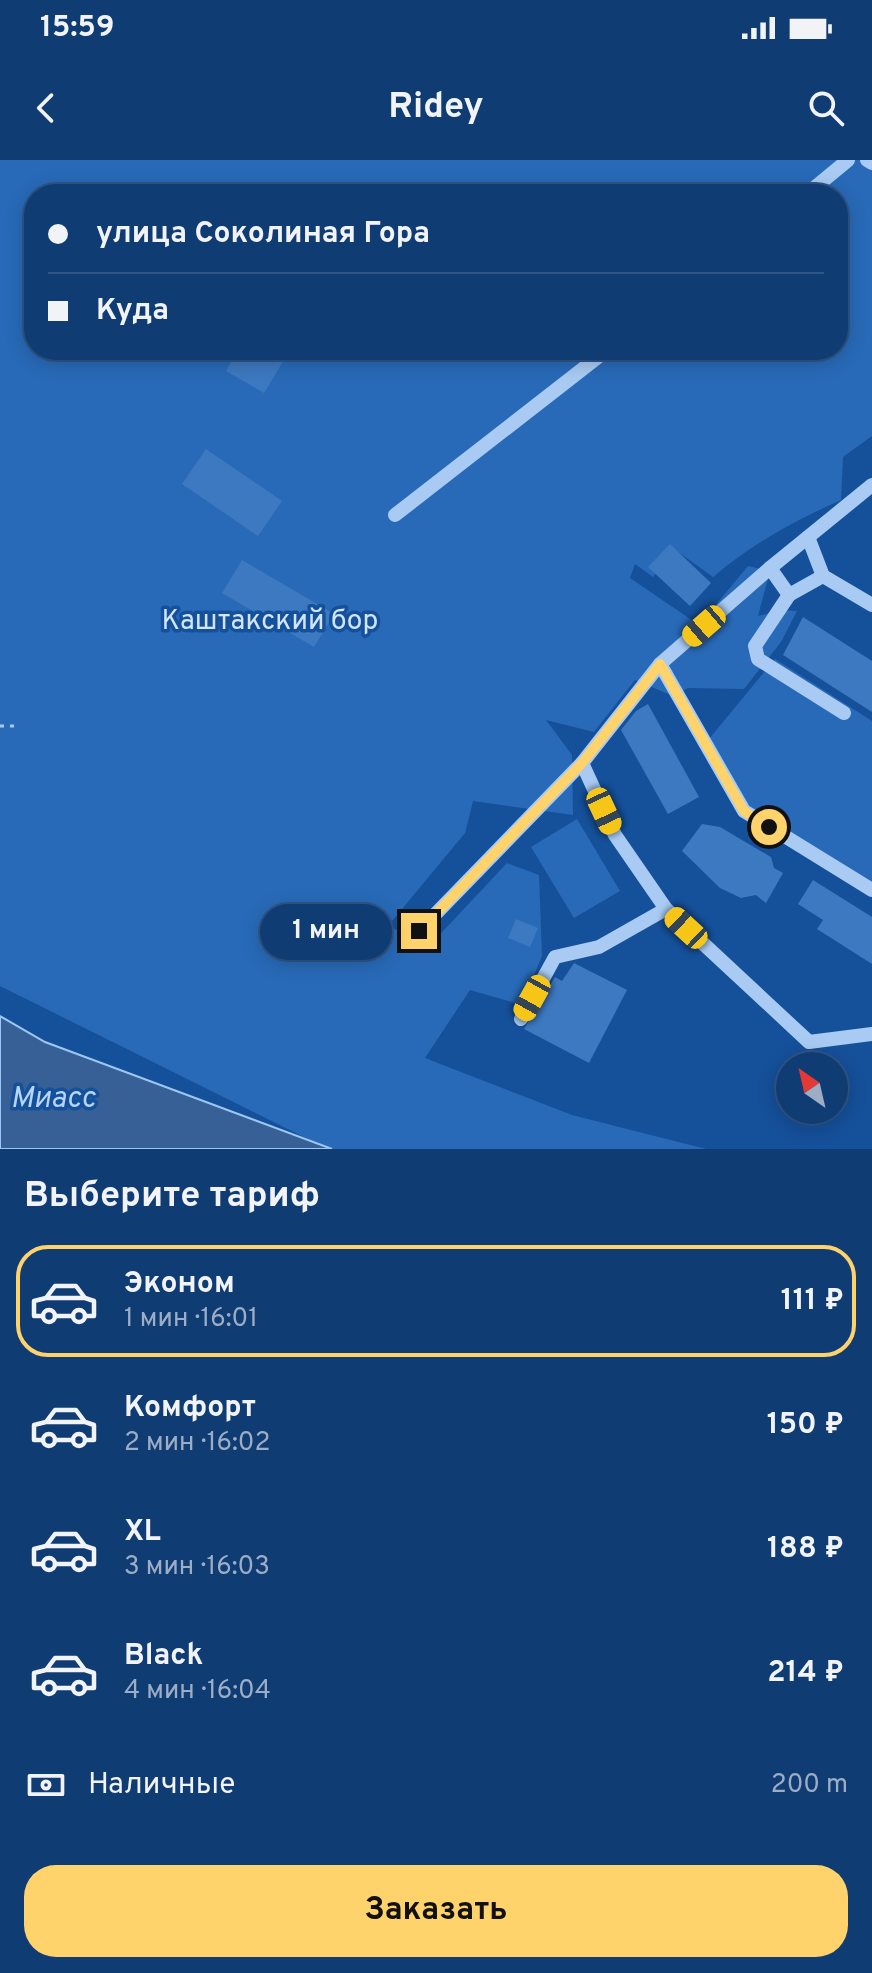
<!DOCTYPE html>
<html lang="ru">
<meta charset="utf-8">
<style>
body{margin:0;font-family:Overpass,sans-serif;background:#194379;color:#f1f3f6;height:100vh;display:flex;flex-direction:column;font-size:30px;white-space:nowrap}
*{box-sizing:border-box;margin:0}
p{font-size:26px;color:#9cadc5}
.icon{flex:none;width:44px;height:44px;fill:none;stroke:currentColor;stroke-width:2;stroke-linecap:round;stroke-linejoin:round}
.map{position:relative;height:989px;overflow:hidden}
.sheet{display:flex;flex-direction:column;background:#103c74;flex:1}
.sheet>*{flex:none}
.guide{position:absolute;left:24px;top:24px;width:824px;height:176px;border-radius:32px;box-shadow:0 4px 20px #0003,0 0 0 2px #305686;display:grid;align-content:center;height:176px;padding:0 24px;background:#103c74}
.needle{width:52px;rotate:326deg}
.controls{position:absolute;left:776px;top:892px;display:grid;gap:16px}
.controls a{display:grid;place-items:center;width:72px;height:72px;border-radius:50%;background:#103c74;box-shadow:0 4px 20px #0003,0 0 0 2px #305686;font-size:40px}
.end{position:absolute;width:36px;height:36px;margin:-18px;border:10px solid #ffd36b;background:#111;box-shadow:0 0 0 4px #111}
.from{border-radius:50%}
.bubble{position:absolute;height:56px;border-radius:28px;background:#103c74;box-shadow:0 4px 20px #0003,0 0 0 2px #305686;font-size:26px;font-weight:700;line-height:56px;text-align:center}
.car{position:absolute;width:24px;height:48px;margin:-24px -12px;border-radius:10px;box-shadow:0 0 6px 2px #0007;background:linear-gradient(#f5c518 24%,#345 0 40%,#f5c518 0 76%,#345 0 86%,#f5c518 0)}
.guide b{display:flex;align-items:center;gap:28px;height:76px;font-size:30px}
.guide b+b{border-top:2px solid #305686}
.guide i{width:20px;height:20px;background:#f1f3f6}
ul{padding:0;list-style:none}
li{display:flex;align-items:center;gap:24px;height:112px;margin:0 16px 12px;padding:0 8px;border:4px solid transparent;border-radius:32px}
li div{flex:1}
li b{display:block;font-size:30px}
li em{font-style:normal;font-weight:700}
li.on{border-color:#ffd36b}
li>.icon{width:72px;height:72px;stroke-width:1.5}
h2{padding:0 24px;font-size:36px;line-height:96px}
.pay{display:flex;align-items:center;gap:20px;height:88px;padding:0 24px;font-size:30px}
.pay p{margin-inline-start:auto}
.button{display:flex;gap:16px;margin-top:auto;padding:16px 24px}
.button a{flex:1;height:92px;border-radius:32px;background:#ffd36b;color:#111;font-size:32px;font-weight:700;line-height:92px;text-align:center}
.status{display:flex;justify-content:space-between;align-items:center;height:56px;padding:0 40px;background:#103c74;direction:ltr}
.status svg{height:22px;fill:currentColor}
header{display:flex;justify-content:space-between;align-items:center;height:104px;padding:0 24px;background:#103c74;font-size:36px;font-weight:700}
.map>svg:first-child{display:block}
.green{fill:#286ab8;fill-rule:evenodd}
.water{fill:#366096;stroke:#9cc6f5;stroke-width:2}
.building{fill:#3d79c1}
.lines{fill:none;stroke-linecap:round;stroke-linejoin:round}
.path{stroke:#a9cbf3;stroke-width:3;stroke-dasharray:4 6;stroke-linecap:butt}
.minor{stroke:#a9cbf3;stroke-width:14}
.route{stroke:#ffd36b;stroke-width:10}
.labels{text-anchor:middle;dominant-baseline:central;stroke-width:7;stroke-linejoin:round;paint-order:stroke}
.park-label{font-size:28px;fill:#d1e5fd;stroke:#15509a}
.water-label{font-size:30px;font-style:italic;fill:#b6d5f9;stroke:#15509a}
</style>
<div class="status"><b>15:59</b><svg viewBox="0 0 49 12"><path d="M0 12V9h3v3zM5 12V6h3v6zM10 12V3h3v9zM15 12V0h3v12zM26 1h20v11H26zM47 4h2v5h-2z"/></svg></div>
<header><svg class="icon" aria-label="back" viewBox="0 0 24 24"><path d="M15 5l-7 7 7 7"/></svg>Ridey<svg class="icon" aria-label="search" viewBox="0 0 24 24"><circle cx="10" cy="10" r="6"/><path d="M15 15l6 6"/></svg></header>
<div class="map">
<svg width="872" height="989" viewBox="0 0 872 989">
<rect width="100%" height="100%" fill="#15509a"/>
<g class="green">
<path d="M0 0H872V276L843 297 841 340C794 361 753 383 713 417L674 389 653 417 635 404 630 418 699 465 748 406 770 411 758 456 781 450 797 451 781 482 744 529 688 528 673 536 635 520 594 572 546 560 572 595 573 655 473 641 465 673 388 766 430 785 507 703 539 715 542 796 522 845 470 830 425 898 572 955 706 989H328L0 826ZM34 34H838V190H34Z"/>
<polygon points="775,499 872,561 872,725 747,647 709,579"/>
<polygon points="577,659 620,731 574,758 531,687"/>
</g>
<polygon class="water" points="0,856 45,882 332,989 0,989"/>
<g class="building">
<polygon points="238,190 290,190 264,233 226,211"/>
<polygon points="206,289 282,341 258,376 182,324"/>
<polygon points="670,384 711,423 690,446 648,407"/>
<polygon points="242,400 334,454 314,487 222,433"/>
<polygon points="803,457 872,501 872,552 783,495"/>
<polygon points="648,544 699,637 668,654 621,570 636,551"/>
<polygon points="702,664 720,667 771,697 774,708 783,713 766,743 756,735 741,738 720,728 682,691"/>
<polygon points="813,720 872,757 872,804 817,769 823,760 798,744"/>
<polygon points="516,759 538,768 530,787 508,778"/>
<polygon points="574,803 627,830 589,903 524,869 555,817 562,821"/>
</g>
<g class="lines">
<polyline class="path" points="0,566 15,566"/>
<g class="minor">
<polyline points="867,0 872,3"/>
<polyline points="807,34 848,0"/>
<polyline points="395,355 607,190"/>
<polyline points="808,377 823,416 872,445"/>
<polyline points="770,408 789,435 755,486 758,499 844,553"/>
<polyline points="789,435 823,416"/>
<polyline points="660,504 744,651 872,730"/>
<polyline points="582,603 615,675 666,749 809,882 872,874"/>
<polyline points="419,771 582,603 660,504 770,408 872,325"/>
<polyline points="521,859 555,797 599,787 666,749"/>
</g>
</g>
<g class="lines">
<polyline class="route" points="419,771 582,603 660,504 744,651 769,667"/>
</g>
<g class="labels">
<g class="park-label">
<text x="270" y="462">Каштакский бор</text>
</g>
<g class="water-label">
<text x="53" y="939">Миасс</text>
</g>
</g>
</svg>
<div class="controls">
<a><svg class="needle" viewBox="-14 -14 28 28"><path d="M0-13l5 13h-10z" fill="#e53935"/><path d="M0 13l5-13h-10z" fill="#9cadc5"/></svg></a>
</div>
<i class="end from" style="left:769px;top:667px"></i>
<i class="end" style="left:419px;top:771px"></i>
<div class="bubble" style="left:260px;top:744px;width:132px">1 мин</div>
<i class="car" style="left:704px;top:466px;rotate:229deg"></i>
<i class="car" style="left:604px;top:651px;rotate:155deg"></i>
<i class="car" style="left:686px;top:768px;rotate:313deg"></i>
<i class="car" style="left:532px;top:838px;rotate:209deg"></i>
<div class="guide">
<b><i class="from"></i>улица Соколиная Гора</b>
<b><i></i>Куда</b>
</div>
</div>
<section class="sheet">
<h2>Выберите тариф</h2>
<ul>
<li class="on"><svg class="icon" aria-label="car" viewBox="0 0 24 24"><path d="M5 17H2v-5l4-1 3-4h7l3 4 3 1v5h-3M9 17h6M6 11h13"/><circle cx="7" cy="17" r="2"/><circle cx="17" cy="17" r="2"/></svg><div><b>Эконом</b><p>1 мин · 16:01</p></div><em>111 ₽</em></li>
<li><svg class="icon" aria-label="car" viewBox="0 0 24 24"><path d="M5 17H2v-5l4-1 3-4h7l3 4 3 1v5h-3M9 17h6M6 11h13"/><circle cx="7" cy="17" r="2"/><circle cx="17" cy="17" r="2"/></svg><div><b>Комфорт</b><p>2 мин · 16:02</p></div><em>150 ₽</em></li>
<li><svg class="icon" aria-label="car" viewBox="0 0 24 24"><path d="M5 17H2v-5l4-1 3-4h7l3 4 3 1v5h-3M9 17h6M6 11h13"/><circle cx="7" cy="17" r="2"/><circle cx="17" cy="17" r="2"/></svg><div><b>XL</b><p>3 мин · 16:03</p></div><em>188 ₽</em></li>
<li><svg class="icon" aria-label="car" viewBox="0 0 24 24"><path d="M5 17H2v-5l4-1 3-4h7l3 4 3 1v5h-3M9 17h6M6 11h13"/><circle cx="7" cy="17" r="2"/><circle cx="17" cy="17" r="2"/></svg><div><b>Black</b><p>4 мин · 16:04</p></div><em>214 ₽</em></li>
</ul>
<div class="pay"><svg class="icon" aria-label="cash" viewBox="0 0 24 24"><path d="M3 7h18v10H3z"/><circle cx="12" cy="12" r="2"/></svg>Наличные<p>200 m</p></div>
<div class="button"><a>Заказать</a></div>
</section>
